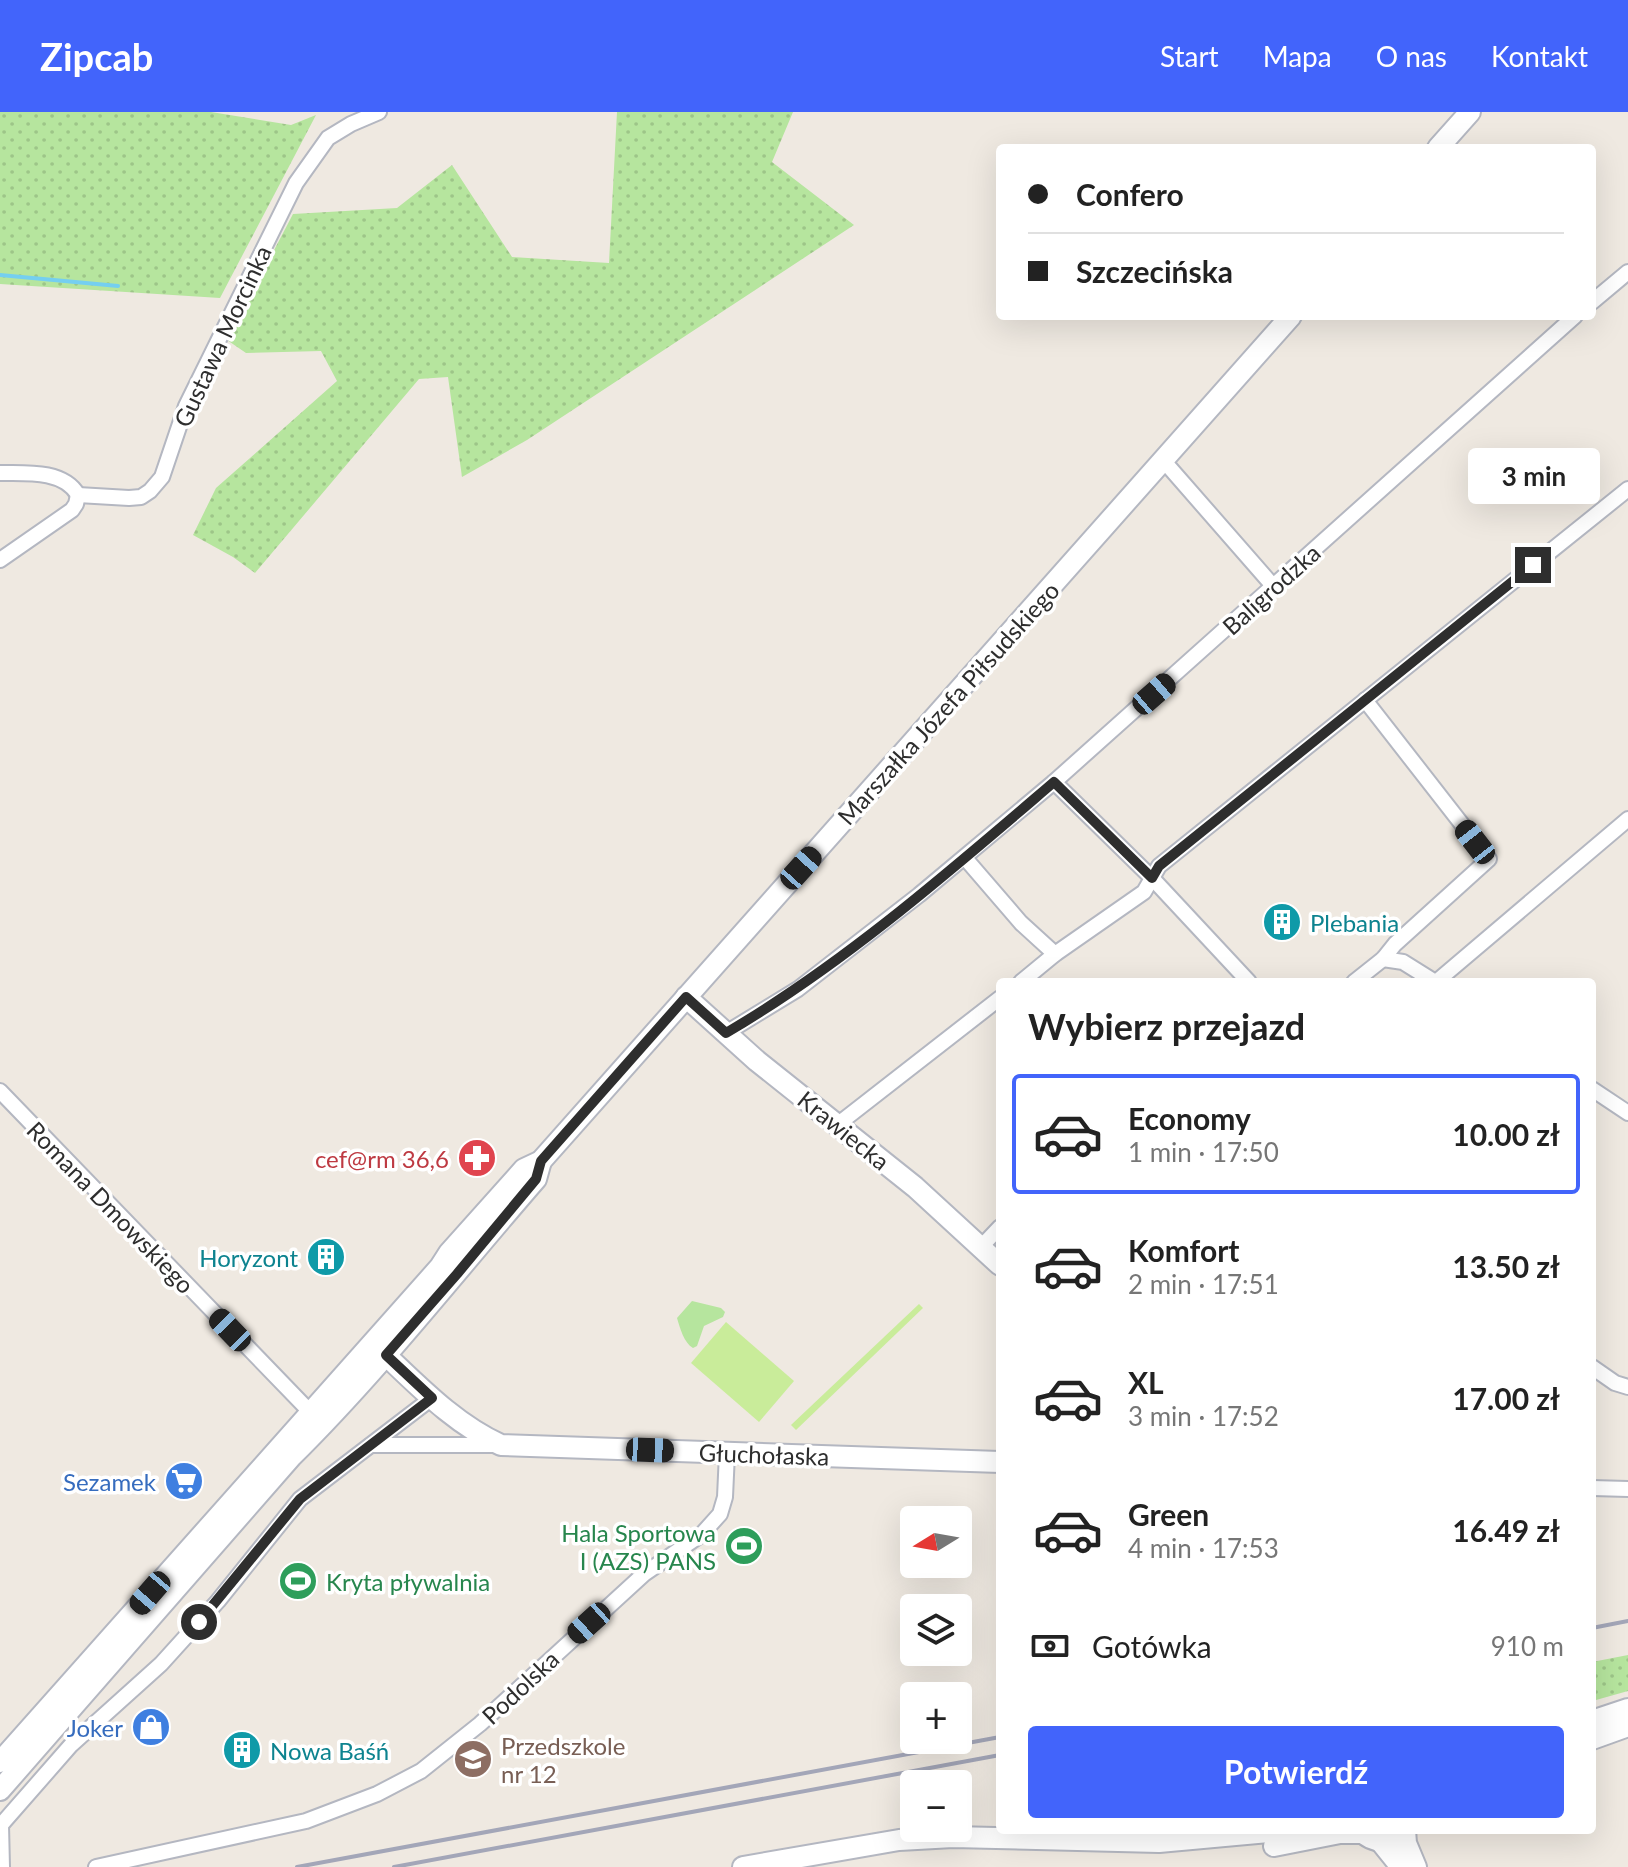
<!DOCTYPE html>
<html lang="pl">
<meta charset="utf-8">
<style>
body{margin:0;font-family:Lato,sans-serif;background:#f2f2f2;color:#222;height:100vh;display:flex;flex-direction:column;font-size:30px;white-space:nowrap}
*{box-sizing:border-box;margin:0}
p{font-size:26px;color:#767676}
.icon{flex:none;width:44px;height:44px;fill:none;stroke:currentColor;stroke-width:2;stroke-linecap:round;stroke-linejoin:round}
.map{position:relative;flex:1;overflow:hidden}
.drawer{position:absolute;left:996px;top:866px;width:600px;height:856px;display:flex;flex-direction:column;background:#fff;border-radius:8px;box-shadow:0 8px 32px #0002}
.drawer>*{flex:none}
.top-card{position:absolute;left:996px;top:32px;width:600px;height:176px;border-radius:8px;box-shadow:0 8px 32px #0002;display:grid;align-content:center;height:176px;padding:0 32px;background:#fff}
.needle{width:52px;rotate:259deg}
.controls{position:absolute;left:900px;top:1394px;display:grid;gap:16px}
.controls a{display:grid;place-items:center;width:72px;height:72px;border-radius:8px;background:#fff;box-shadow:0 8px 32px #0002;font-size:40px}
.end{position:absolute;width:36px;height:36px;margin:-18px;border:10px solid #2e2e2e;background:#fff;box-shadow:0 0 0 4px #fff}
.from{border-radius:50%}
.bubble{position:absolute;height:56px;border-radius:8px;background:#fff;box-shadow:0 8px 32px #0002;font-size:26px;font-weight:700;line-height:56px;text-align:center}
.car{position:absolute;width:24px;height:48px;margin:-24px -12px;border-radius:10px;box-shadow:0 0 6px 2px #0007;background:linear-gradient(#222 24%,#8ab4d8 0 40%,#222 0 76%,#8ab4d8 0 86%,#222 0)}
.top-card b{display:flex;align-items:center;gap:28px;height:76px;font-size:30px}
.top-card b+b{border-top:2px solid #e0e0e0}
.top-card i{width:20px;height:20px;background:#222}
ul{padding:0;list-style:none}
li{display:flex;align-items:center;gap:24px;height:120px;margin:0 16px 12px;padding:0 16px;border:4px solid transparent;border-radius:8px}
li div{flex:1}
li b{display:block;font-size:30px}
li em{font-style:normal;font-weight:700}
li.active{border-color:#4264fb}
li>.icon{width:72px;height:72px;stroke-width:1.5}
h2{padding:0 32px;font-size:36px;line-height:96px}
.pay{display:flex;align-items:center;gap:20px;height:88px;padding:0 32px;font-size:30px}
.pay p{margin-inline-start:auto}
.button{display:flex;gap:16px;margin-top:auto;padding:16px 32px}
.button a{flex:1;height:92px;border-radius:8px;background:#4264fb;color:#fff;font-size:32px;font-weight:700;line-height:92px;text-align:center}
header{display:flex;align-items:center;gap:48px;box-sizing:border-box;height:112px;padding:0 40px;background:#4264fb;color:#fff}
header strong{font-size:38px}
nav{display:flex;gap:44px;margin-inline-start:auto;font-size:28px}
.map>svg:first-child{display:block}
.grass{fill:url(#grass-dots)}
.park{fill:#b6e59e}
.pitch{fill:#c9ec9a}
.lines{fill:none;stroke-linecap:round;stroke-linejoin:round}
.stream{stroke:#75cff0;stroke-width:4}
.street-casing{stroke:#b4b7c1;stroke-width:18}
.secondary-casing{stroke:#b4b7c1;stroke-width:24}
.street{stroke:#fff;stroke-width:14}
.secondary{stroke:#fff;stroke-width:20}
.rail{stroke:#a3a6b8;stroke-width:4}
.route{stroke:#2e2e2e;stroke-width:10}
.labels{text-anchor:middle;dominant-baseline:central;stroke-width:7;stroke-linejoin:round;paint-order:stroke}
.street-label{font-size:24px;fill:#2e2e2e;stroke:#fff}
.culture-label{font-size:24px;fill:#0d838f;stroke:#fff;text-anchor:start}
.health-label{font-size:24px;fill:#be3a42;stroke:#fff;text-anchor:end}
.shop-label{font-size:24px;fill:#366cbe;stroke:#fff;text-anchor:end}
.leisure-label{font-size:24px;fill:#27864d;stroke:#fff;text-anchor:end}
.education-label{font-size:24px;fill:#785e54;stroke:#fff;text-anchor:start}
</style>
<header>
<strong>Zipcab</strong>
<nav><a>Start</a><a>Mapa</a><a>O nas</a><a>Kontakt</a></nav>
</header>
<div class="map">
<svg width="1628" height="1755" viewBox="0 0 1628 1755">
<defs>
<pattern id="grass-dots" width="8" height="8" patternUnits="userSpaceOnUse" patternTransform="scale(2)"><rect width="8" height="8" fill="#b6e59e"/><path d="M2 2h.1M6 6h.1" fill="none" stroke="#9dc588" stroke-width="1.8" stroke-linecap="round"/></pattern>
</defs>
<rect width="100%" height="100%" fill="#efe9e1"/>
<g class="grass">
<polygon points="0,0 211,0 291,13 316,3 220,186 0,172"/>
<polygon points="617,0 793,0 772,50 854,113 527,328 462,365 448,265 419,267 255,461 233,445 193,423 216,376 337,269 321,239 246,241 227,228 293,102 397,96 452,53 512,145 609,151"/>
<polygon points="1628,1543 1628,1579 1596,1588 1592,1550"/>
</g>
<path class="park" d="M692 1189 721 1196 725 1200 723 1205 704 1214 697 1234 693 1236C684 1231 680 1216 677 1206Z"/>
<g class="pitch">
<polygon points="919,1192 923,1196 796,1318 791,1313"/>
<polygon points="726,1210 794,1269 759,1310 691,1251"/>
</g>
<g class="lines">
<polyline class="stream" points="0,163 118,174"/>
<defs>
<g id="street">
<polyline points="1592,190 1628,160"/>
<polyline points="1163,348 1274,475"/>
<path d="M0 361C26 361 64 358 78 383"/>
<polyline points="78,383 129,386 141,385 150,379 162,365 186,294 296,71 328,26 351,12 379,0"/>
<polyline points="0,448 72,398 76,392 78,383"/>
<polyline points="1054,670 1152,766 1249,870"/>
<polyline points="965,746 1021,811 1055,842"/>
<polyline points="1383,847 1403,850 1435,870"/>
<polyline points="1021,870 1055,842 1144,780 1159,754 1628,377"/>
<polyline points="1354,870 1383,847 1395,832 1489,747 1365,588"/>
<polyline points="1436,870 1628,707"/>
<polyline points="726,921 798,877 919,783 1054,670 1575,204"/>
<polyline points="1592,977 1628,1001"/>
<polyline points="0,979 317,1307"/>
<polyline points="837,1013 1000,886"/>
<polyline points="981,1135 1000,1115"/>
<polyline points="1592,1255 1615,1271 1628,1275"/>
<polyline points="371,1333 498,1333"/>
<polyline points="1592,1376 1628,1377"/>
<polyline points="2,1755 1,1713 71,1633 161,1552 218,1489 300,1387 432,1286"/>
<polyline points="96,1755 306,1709 377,1682 421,1659 480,1612 644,1462 702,1422 720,1402 725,1385 727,1341"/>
</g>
<g id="secondary">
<polyline points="1438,36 1470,0"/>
<polyline points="686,885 757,949 915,1075 1000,1153"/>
<path d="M376 1234C414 1269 452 1311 501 1333L1000 1350"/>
<polyline points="1592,1609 1628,1597"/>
<polyline points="1592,1627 1628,1614"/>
<polyline points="0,1650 440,1155 449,1141 524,1057 541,1049 1291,204"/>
<path d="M0 1678 291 1345C379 1258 455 1160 536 1067L541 1049"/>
<path d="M1360 1718C1373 1732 1390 1732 1402 1718"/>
<polyline points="1405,1718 1406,1731 1416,1755"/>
<polyline points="1380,1729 1401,1755"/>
<polyline points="1274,1734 1340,1721 1362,1721"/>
<polyline points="743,1755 899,1728 953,1725 1159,1730 1291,1718"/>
</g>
</defs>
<use href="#street" class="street-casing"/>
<use href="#secondary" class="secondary-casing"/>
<use href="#street" class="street"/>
<use href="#secondary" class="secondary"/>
<g class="rail">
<polyline points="1592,1516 1628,1509"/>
<polyline points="297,1755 1000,1625"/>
<polyline points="394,1755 1000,1643"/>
</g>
</g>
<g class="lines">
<path class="route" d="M199 1510 300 1387 432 1286 386 1243 457 1162 536 1067 541 1049 686 885 726 921C845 851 950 759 1054 670L1152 766 1159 754 1533 453"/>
</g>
<defs>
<symbol id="building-disc" viewBox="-11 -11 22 22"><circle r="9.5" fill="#0f9aa8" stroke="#fff"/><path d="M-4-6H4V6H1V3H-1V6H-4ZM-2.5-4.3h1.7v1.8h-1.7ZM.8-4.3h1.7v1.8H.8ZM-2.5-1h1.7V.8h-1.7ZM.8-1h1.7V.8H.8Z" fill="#fff"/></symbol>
<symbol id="pharmacy-disc" viewBox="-11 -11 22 22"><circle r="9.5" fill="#e0444e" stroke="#fff"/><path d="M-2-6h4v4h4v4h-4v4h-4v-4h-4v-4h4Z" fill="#fff"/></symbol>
<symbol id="supermarket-disc" viewBox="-11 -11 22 22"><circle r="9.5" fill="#3f7fe0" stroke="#fff"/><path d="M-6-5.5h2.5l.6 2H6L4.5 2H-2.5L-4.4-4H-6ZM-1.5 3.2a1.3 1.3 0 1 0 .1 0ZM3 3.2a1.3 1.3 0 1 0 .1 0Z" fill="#fff"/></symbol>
<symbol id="stadium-disc" viewBox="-11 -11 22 22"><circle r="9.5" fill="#2e9e5b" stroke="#fff"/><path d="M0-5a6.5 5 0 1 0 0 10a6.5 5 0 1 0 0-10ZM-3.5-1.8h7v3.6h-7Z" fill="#fff"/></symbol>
<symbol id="shop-disc" viewBox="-11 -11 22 22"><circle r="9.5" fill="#3f7fe0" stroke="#fff"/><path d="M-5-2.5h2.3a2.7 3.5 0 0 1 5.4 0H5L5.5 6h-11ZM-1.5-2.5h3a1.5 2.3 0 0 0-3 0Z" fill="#fff"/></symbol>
<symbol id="school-disc" viewBox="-11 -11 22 22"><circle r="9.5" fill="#8d6e63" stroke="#fff"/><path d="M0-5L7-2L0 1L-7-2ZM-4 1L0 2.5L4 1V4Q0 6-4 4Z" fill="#fff"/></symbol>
</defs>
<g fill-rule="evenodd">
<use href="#building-disc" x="1260" y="788" width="44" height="44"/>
<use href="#pharmacy-disc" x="455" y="1024" width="44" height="44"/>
<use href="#building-disc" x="304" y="1123" width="44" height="44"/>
<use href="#supermarket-disc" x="162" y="1347" width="44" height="44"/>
<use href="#stadium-disc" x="722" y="1412" width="44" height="44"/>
<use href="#stadium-disc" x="276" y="1447" width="44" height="44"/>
<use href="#shop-disc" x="129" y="1593" width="44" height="44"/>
<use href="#building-disc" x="220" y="1616" width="44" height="44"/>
<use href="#school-disc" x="451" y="1625" width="44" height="44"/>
</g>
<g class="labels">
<g class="street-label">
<text transform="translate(222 224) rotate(-65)">Gustawa Morcinka</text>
<text transform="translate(1271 477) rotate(-42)">Baligrodzka</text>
<text transform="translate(948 591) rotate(-48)">Marszałka Józefa Piłsudskiego</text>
<text transform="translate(844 1018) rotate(39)">Krawiecka</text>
<text transform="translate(111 1095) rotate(46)">Romana Dmowskiego</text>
<text transform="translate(764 1342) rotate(2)">Głuchołaska</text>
<text transform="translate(520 1575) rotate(-43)">Podolska</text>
</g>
<g class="culture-label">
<text x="1310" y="810">Plebania</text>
<text x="298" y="1145" text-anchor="end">Horyzont</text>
<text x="270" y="1638">Nowa Baśń</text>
</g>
<g class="health-label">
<text x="449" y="1046">cef@rm 36,6</text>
</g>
<g class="shop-label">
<text x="156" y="1369">Sezamek</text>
<text x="123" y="1615">Joker</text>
</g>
<g class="leisure-label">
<text x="716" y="1420">Hala Sportowa<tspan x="716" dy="28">I (AZS) PANS</tspan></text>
<text x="326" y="1469" text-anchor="start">Kryta pływalnia</text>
</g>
<g class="education-label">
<text x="501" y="1633">Przedszkole<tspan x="501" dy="28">nr 12</tspan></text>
</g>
</g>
</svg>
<div class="controls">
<a><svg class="needle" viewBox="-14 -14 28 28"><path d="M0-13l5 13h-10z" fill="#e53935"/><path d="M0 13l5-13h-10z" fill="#767676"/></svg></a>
<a><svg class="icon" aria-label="layers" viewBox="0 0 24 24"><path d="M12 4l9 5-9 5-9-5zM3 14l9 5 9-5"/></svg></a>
<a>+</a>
<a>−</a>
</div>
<i class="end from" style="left:199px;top:1510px"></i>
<i class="end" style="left:1533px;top:453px"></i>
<div class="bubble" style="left:1468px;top:336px;width:132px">3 min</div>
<i class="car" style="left:1154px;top:582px;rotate:49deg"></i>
<i class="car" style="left:1475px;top:730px;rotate:322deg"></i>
<i class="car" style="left:801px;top:756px;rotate:42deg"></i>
<i class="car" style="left:230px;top:1218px;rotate:316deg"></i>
<i class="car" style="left:650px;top:1338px;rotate:92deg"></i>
<i class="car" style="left:150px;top:1481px;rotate:221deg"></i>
<i class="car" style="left:589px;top:1511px;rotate:228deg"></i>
<div class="top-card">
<b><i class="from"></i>Confero</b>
<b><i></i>Szczecińska</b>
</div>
<section class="drawer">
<h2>Wybierz przejazd</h2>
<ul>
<li class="active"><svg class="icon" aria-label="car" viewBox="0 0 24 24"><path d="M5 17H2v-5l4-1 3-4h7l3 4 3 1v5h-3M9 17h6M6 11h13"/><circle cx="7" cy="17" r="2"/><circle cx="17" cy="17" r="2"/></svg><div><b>Economy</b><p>1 min · 17:50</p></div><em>10.00 zł</em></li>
<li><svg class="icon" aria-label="car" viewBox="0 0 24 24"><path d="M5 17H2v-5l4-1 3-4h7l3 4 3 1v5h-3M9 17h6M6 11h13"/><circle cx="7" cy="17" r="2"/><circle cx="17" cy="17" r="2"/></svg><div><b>Komfort</b><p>2 min · 17:51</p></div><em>13.50 zł</em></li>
<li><svg class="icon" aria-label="car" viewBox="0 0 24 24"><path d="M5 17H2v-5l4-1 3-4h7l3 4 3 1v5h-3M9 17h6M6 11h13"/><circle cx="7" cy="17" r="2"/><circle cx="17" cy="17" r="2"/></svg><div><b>XL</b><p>3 min · 17:52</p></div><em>17.00 zł</em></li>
<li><svg class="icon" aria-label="car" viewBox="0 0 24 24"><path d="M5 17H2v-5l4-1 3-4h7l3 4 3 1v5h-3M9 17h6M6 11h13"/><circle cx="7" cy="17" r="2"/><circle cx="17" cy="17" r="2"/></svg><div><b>Green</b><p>4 min · 17:53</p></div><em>16.49 zł</em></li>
</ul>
<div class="pay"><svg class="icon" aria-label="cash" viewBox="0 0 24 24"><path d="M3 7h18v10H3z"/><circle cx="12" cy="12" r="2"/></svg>Gotówka<p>910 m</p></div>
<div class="button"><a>Potwierdź</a></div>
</section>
</div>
